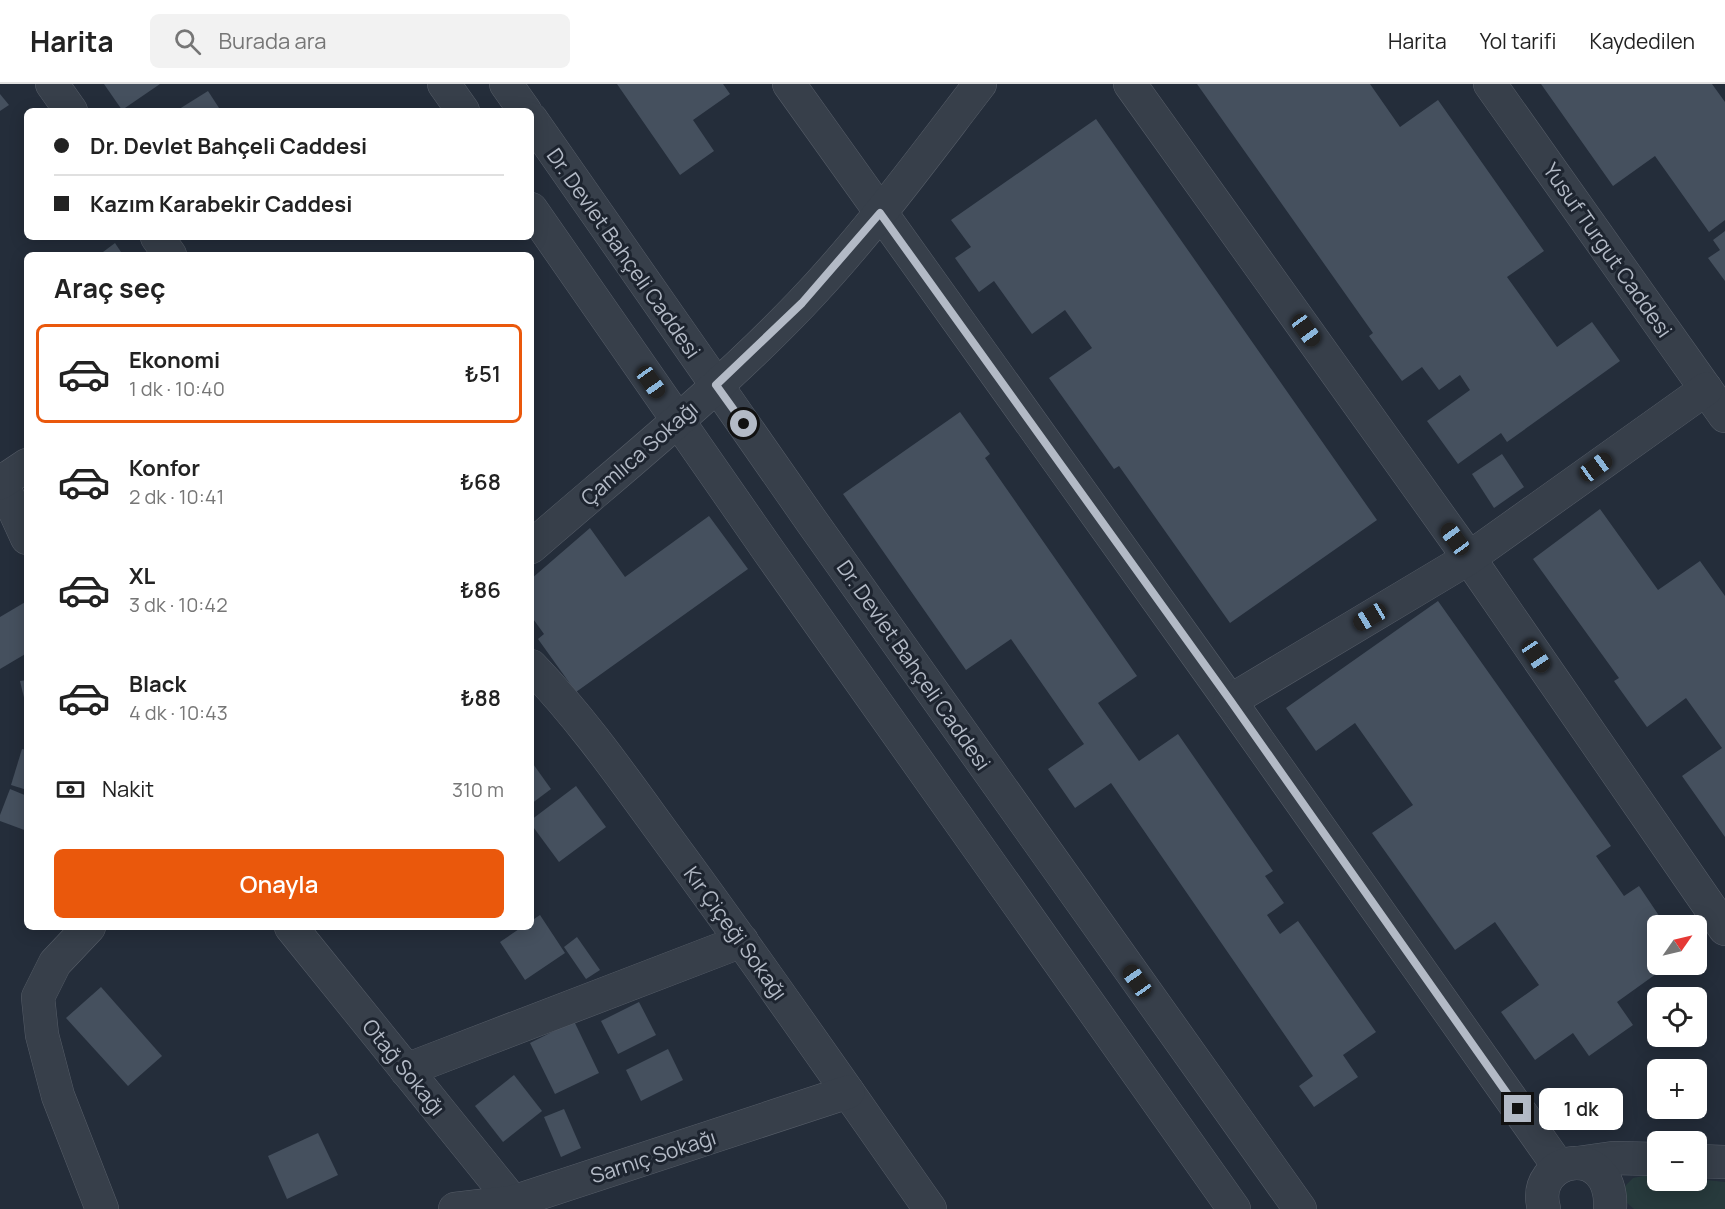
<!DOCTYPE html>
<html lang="tr">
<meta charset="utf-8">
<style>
body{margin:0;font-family:Manrope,sans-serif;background:#f2f2f2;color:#222;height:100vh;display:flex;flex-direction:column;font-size:22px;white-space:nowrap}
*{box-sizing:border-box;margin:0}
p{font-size:20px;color:#767676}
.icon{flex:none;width:33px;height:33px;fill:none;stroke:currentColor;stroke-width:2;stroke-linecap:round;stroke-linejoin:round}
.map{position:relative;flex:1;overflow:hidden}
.side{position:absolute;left:24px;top:168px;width:510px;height:678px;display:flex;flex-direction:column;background:#fff;border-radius:9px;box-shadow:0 3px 15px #0003}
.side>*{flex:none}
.banner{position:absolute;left:24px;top:24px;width:510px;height:132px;border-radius:9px;box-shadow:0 3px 15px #0003;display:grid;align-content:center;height:132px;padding:0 30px;background:#fff}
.needle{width:39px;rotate:56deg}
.fabs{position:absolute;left:1647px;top:831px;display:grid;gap:12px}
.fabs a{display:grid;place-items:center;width:60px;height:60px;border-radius:9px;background:#fff;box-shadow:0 3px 15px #0003;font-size:30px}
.end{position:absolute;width:27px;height:27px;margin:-14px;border:8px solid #b3bac6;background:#111;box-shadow:0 0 0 3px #111}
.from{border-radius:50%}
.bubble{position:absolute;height:42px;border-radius:9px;background:#fff;box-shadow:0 3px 15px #0003;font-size:20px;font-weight:600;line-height:42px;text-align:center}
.car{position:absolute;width:18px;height:36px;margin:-18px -9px;border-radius:8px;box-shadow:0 0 4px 2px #0007;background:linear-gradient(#222 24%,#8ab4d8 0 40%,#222 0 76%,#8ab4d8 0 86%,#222 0)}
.banner b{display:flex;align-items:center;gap:21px;height:57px;font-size:22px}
.banner b+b{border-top:2px solid #e0e0e0}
.banner i{width:15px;height:15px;background:#222}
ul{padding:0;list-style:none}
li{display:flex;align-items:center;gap:18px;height:99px;margin:0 12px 9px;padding:0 18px;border:3px solid transparent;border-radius:9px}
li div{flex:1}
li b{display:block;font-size:22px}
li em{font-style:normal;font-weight:600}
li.active{border-color:#ea580c}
li>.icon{width:54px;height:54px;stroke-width:1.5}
h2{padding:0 30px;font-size:27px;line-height:72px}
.pay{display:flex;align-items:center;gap:15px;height:66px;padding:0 30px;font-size:22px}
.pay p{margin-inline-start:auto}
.primary-button{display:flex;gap:12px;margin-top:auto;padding:12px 30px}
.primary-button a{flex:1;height:69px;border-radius:9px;background:#ea580c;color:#fff;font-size:24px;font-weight:600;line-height:69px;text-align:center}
header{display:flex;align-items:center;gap:36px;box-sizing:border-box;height:84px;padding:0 30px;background:#fff;border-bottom:2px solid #e0e0e0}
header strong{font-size:28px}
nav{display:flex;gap:33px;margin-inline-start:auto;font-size:21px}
.search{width:420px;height:54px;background:#f2f2f2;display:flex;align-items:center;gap:15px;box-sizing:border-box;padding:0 21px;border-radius:9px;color:#767676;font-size:22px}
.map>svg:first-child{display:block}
.green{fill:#273a3c}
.building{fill:#45505e}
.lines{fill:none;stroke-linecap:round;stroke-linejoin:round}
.minor-casing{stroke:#565d68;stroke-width:34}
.minor{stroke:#373f4a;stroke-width:33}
.route{stroke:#b3bac6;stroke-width:8}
.labels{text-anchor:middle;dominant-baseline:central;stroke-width:6;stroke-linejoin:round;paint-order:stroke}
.street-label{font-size:21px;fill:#b3bac6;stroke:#1d242f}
</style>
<header>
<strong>Harita</strong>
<div class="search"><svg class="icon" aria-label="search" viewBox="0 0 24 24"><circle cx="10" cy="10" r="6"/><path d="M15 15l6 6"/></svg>Burada ara</div>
<nav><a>Harita</a><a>Yol tarifi</a><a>Kaydedilen</a></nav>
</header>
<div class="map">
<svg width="1725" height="1125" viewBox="0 0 1725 1125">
<rect width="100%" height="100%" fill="#242d3a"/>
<polygon class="green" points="1648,1091 1657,1092 1658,1096 1697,1095 1725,1098 1725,1125 1634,1125 1627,1119 1624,1103 1633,1094"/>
<g class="building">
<polygon points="104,0 160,0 122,26"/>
<polygon points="617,0 723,0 730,10 693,36 714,67 680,91"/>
<polygon points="1197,0 1370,0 1400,43 1438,16 1544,167 1507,193 1557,263 1592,238 1620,277 1507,358 1501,349 1458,380 1427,337 1470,306 1460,291 1439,306 1422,283 1402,297 1369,252 1373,249"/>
<polygon points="1541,0 1712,0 1725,18 1725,136 1709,148 1655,72 1613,102"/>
<polygon points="208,7 221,27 176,27"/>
<polygon points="0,10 9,21 0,27"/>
<polygon points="1096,35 1377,436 1230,539 1119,382 1114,385 1049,294 1092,264 1065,226 1032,250 994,197 979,208 955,174 971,163 951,136"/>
<polygon points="1725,147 1725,197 1708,174 1720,166 1713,156"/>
<polygon points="115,159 123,171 99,171"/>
<polygon points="960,328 990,370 985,374 1137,592 1098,619 1139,677 1178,650 1273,787 1265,792 1284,819 1267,831 1280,850 1298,837 1376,948 1343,971 1358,993 1314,1023 1299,1002 1313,992 1111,699 1075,724 1048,685 1084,660 1011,555 966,586 843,410"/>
<polygon points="1502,370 1524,403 1494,424 1472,390"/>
<polygon points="1600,425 1658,506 1700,477 1725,512 1725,753 1682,692 1722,664 1686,614 1647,643 1614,597 1619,594 1533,475"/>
<polygon points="709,432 748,485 576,608 538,555 544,550 531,532 531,495 590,444 625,493"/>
<polygon points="27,517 27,569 0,585 0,533"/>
<polygon points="1438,517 1611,762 1596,772 1624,812 1639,802 1666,842 1658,842 1658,880 1670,880 1617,918 1633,941 1589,972 1573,949 1535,976 1501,928 1539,901 1495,838 1455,866 1372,749 1413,721 1355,639 1316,667 1286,624"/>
<polygon points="27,596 27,621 26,622 20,597"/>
<polygon points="22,665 27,666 27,706 11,701"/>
<polygon points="531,677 551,705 531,720"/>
<polygon points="576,702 606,743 559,778 531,740 531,736"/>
<polygon points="10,705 27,712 27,747 0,737 0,731"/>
<polygon points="540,831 565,869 525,896 500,858 522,843 531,843 531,837"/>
<polygon points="577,853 600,886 586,895 564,863"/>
<polygon points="101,903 162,972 128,1002 66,934"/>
<polygon points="639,918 656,951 618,970 601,937"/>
<polygon points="574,937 599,989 555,1010 530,959"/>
<polygon points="668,965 683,996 641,1017 626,986"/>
<polygon points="514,991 542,1027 503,1058 475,1022"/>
<polygon points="564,1025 581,1064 561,1073 544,1033"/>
<polygon points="318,1049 338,1091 287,1115 268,1072"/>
</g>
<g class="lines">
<defs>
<g id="minor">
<polyline points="52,0 71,27"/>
<polyline points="444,0 463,27"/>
<polyline points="506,0 525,27"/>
<polyline points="789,0 1230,617 1559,1083"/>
<polyline points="1130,0 1469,474 1725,845"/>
<polyline points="1490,0 1725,332"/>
<polyline points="531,35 812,438 1300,1125"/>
<polyline points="531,125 770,469 1234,1125"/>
<polyline points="157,153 170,171"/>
<polyline points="0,395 27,454"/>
<polyline points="0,399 27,381"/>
<path d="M531 463C622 384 718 307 802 219 867 151 923 74 980 0"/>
<path d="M531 582C587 640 632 707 680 772 765 888 847 1007 930 1125"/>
<polyline points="1230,617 1469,474 1706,305"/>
<polyline points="89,843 55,879 38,913 42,951 58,1012 102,1125"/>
<polyline points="291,843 513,1118 514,1125"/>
<polyline points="406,986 742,857"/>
<polyline points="1696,1077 1725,1078"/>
<polyline points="1578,1079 1613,1074 1658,1075"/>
<polyline points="455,1125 513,1118 848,1008"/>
<path d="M1544 1125C1529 1072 1614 1056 1610 1125"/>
</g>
</defs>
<use href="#minor" class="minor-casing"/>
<use href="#minor" class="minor"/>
</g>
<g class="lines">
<polyline class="route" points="744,340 716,301 802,219 880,129 1230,616 1518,1025"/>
</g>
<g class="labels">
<g class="street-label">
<text transform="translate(1608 166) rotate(55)">Yusuf Turgut Caddesi</text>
<text transform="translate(624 169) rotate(55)">Dr. Devlet Bahçeli Caddesi</text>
<text transform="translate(639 369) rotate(-41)">Çamlıca Sokağı</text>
<text transform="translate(914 581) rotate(55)">Dr. Devlet Bahçeli Caddesi</text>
<text transform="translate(736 849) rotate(54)">Kır Çiçeği Sokağı</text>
<text transform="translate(404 983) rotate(51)">Otağ Sokağı</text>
<text transform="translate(653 1072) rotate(-18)">Sarnıç Sokağı</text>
</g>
</g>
</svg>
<div class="fabs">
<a><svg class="needle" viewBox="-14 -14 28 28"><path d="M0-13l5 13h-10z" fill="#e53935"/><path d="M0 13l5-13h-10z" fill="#767676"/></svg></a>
<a><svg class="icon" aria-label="locate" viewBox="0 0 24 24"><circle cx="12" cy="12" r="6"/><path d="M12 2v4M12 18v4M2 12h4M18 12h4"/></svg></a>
<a>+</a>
<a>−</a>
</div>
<i class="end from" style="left:744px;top:340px"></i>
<i class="end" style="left:1518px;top:1025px"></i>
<div class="bubble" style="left:1539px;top:1004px;width:84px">1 dk</div>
<i class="car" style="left:1306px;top:246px;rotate:144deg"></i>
<i class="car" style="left:651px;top:298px;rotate:145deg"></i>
<i class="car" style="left:1596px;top:383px;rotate:54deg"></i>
<i class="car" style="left:1455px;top:455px;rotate:324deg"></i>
<i class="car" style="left:1370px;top:533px;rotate:239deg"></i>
<i class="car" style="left:1536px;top:572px;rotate:146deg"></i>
<i class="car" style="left:1137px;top:897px;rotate:325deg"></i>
<div class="banner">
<b><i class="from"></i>Dr. Devlet Bahçeli Caddesi</b>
<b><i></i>Kazım Karabekir Caddesi</b>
</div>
<section class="side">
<h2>Araç seç</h2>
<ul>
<li class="active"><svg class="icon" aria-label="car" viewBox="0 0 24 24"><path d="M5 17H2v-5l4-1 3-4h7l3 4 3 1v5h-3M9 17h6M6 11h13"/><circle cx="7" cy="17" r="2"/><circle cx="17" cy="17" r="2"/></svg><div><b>Ekonomi</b><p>1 dk · 10:40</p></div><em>₺51</em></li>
<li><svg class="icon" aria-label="car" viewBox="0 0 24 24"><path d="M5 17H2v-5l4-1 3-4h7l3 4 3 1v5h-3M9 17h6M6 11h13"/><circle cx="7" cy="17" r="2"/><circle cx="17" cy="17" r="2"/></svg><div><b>Konfor</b><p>2 dk · 10:41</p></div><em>₺68</em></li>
<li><svg class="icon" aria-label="car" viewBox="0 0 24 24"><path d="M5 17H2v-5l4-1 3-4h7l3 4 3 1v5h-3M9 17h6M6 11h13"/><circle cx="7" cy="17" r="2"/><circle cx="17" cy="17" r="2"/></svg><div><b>XL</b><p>3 dk · 10:42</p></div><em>₺86</em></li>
<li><svg class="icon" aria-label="car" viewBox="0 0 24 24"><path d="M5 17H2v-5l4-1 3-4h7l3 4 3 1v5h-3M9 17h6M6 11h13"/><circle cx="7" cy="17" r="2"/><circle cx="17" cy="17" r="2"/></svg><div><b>Black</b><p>4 dk · 10:43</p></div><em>₺88</em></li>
</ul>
<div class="pay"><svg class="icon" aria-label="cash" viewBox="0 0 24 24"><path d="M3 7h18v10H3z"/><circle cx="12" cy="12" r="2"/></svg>Nakit<p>310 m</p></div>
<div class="primary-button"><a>Onayla</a></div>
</section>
</div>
